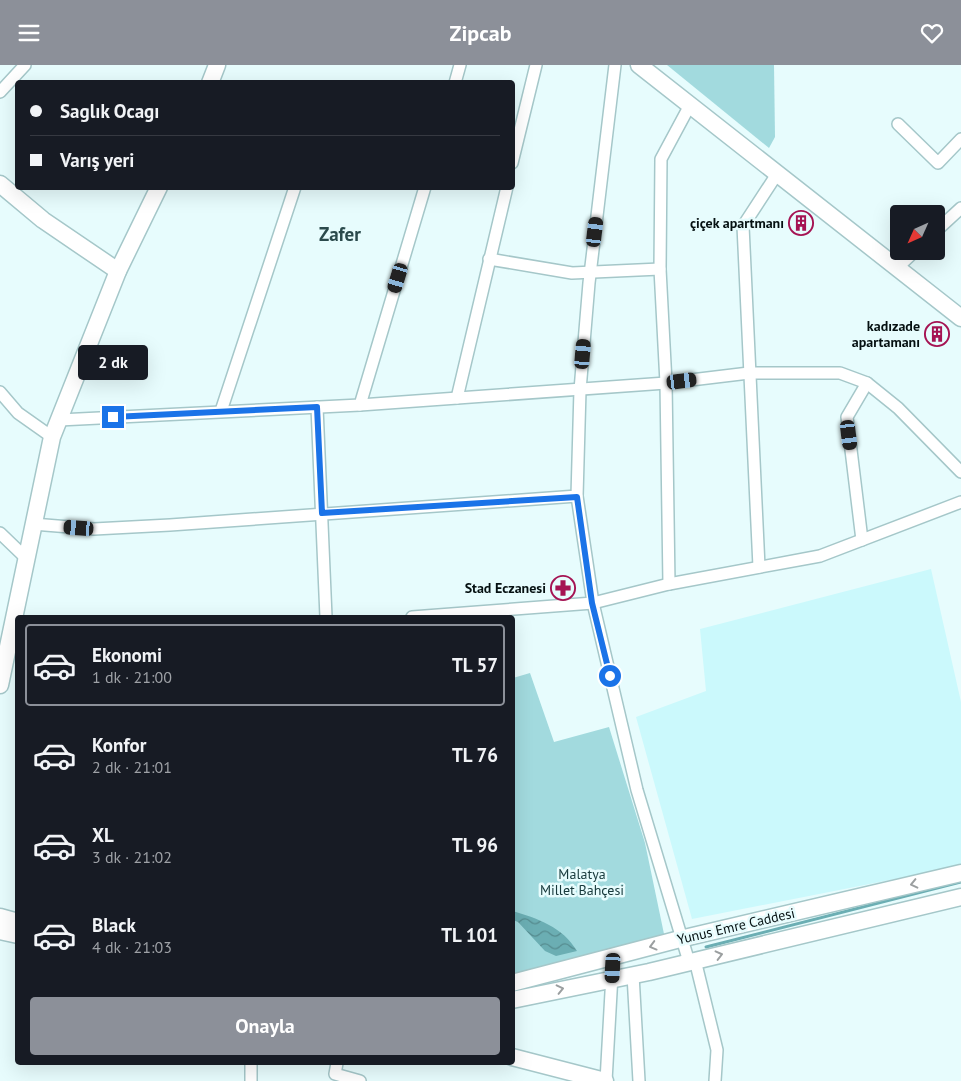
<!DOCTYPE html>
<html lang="tr">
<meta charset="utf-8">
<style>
body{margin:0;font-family:"PT Sans",sans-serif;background:#242831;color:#f1f3f6;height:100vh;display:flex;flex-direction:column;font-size:19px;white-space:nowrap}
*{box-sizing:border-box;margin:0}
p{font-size:16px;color:#9ea1a6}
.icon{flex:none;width:28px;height:28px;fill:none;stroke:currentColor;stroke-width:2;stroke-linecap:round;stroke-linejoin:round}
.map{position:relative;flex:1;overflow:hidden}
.drawer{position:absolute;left:15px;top:550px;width:500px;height:450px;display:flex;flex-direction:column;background:#171b24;border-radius:5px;box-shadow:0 5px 20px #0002}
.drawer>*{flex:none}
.hud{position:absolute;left:15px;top:15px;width:500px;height:110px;border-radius:5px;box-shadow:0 5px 20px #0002;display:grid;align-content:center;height:110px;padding:0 15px;background:#171b24}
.needle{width:32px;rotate:225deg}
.fabs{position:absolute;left:890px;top:140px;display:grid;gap:10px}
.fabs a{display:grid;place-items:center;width:55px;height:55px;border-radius:5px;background:#171b24;box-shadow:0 5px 20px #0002;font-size:25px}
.end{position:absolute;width:22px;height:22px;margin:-11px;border:6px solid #1a73e8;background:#fff;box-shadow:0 0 0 2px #fff}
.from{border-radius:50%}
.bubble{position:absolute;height:35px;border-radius:5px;background:#171b24;box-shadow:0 5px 20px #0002;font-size:16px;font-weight:800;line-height:35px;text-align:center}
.car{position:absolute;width:15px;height:30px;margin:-15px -8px;border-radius:6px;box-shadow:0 0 4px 1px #0007;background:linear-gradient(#222 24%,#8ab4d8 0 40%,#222 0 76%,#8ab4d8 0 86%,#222 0)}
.hud b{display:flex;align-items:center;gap:18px;height:48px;font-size:19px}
.hud b+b{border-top:1px solid #363941}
.hud i{width:12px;height:12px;background:#f1f3f6}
ul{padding:9px 0 0;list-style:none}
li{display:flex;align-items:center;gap:15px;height:82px;margin:0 10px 8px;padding:0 5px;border:2px solid transparent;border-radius:5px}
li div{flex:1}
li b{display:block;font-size:19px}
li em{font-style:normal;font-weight:800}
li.current{border-color:#8c9099}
li>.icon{width:45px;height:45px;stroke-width:1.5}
.cta{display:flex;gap:10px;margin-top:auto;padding:10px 15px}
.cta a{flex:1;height:58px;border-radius:5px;background:#8c9099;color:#fff;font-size:20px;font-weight:800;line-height:58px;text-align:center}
header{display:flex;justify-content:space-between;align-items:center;height:65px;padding:0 15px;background:#8c9099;color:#fff;font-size:22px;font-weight:800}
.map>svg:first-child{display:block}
.built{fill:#cbf9fc}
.green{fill:#a2dade}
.water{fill:url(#water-waves)}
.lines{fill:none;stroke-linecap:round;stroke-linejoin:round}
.stream{stroke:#6baeb3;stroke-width:3}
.street-casing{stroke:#a5c7c9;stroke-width:14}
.secondary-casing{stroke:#a5c7c9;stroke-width:19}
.street{stroke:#fff;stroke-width:11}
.secondary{stroke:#fff;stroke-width:16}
.oneway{stroke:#9b9fa0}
.route{stroke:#1a73e8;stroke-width:6}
.labels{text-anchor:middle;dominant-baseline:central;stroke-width:5;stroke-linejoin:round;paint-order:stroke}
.poi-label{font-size:14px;font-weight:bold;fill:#051011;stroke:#e7fcfd;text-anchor:end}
.park-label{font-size:14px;fill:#17393b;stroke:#e7fcfd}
.street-label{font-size:14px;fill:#051011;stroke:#e7fcfd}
.district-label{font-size:19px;font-weight:bold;fill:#2b4a4c;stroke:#e7fcfd}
</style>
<header><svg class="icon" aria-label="menu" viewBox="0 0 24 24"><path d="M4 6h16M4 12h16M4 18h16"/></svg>Zipcab<svg class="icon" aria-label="heart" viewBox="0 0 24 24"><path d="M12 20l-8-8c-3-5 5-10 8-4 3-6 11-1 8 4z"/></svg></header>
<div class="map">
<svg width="961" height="1016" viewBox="0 0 961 1016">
<defs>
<pattern id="water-waves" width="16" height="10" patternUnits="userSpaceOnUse" patternTransform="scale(1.25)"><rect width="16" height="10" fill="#6baeb3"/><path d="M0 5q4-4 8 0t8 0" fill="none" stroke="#568c90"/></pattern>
</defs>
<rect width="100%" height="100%" fill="#e7fcfd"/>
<polygon class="built" points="931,504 961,637 961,801 692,854 636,652 706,626 700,564"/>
<g class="green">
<polygon points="667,0 774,0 775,72 769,83"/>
<polygon points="530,608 554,677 609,662 645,778 664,869 513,911 513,613"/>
</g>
<path class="water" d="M512 846C537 853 563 862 577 886L556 891 545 886 518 857 513 855Z"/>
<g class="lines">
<polyline class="stream" points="706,882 961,817"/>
<defs>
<g id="street">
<polyline points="455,18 460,0"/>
<polyline points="0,27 25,0"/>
<polyline points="898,59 938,98 961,74"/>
<polyline points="512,98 536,0"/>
<polyline points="936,166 961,143"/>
<polyline points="489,194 572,208 660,204"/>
<polyline points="897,203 915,186"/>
<polyline points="0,327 18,348 52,372"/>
<polyline points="457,333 507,122"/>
<polyline points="360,340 666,318 749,308 840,308 867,318 898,343 961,407"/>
<polyline points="317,342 326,552"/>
<polyline points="221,346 295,122"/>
<polyline points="59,355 360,340 425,122"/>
<polyline points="577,431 593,538 637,725 689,897"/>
<polyline points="33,459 94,464 170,460 577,431 580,325 589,218 615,0"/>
<polyline points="0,468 27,494"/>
<polyline points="862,475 847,352 867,318"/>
<polyline points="759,502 743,161 777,109"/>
<polyline points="669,519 666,318 660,204 661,94 690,40"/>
<polyline points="412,552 593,538 669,519 820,491 961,437"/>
<polyline points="695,895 717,985 715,1016"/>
<polyline points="633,910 639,1016"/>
<polyline points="337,998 335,1009 360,1016"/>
<polyline points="251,1016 251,998"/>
<polyline points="606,1016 613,892"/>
</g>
<g id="secondary">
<polyline points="639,0 961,253"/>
<polyline points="210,18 217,0"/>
<polyline points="0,119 43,155 118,206"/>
<polyline points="0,620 52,372 118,206 159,122"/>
<polyline points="0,852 18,857"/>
<polyline points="0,866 18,870"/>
<polyline points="512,918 680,874 961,808"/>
<polyline points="512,935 649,907 961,832"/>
<polyline points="512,992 605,1016"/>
</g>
</defs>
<use href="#street" class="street-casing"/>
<use href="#secondary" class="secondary-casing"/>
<use href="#street" class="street"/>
<use href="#secondary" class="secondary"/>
</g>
<defs><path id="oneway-chevron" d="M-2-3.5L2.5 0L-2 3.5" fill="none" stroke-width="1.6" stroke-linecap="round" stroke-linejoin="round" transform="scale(1.25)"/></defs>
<g class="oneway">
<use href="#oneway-chevron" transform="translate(914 819) rotate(167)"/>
<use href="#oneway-chevron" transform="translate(653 881) rotate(165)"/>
<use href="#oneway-chevron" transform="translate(719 890) rotate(-14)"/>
<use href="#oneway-chevron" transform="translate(560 924) rotate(-13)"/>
</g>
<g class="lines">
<polyline class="route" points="113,352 317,342 322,448 577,432 592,538 610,611"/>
</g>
<defs>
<symbol id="building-ring" viewBox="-11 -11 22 22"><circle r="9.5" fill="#e7fcfd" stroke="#a51353" stroke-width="1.5"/><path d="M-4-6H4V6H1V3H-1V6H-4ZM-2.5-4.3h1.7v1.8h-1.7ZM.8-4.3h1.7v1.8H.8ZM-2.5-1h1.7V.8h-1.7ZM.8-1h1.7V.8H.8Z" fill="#a51353"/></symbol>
<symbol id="pharmacy-ring" viewBox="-11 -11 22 22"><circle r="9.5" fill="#e7fcfd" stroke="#a51353" stroke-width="1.5"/><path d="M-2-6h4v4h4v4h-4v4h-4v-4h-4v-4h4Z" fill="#a51353"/></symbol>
</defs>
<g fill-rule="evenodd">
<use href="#building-ring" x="787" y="144" width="28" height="28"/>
<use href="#building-ring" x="923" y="255" width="28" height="28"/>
<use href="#pharmacy-ring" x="549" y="509" width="28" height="28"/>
</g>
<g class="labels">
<g class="poi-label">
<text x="784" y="158">çiçek apartmanı</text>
<text x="920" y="261">kadızade<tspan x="920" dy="16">apartamanı</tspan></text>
<text x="546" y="523">Stad Eczanesi</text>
</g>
<g class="park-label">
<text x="582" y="809">Malatya<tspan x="582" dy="16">Millet Bahçesi</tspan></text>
</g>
<g class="street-label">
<text transform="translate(736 861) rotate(-13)">Yunus Emre Caddesi</text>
</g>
<g class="district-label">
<text x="340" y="169">Zafer</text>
</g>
</g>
</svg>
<div class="fabs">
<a><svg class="needle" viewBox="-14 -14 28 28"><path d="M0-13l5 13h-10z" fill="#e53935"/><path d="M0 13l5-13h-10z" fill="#9ea1a6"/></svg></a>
</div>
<i class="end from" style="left:610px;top:611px"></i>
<i class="end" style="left:113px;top:352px"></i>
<div class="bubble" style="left:78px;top:280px;width:70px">2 dk</div>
<i class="car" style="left:595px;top:167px;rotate:7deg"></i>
<i class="car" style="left:398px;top:213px;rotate:197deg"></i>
<i class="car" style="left:583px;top:289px;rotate:5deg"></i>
<i class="car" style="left:682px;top:316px;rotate:83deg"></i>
<i class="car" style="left:849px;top:370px;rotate:173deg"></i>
<i class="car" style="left:79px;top:463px;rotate:274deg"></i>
<i class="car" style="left:613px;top:903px;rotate:183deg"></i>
<div class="hud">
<b><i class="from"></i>Saglık Ocagı</b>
<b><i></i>Varış yeri</b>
</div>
<section class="drawer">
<ul>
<li class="current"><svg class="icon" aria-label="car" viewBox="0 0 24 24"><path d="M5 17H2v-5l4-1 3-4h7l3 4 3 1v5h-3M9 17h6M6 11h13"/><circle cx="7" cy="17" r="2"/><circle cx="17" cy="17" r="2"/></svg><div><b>Ekonomi</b><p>1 dk · 21:00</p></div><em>TL 57</em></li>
<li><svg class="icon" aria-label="car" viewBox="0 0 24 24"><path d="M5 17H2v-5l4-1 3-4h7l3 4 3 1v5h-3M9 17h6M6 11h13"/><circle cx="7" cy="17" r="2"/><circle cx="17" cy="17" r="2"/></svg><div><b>Konfor</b><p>2 dk · 21:01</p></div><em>TL 76</em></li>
<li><svg class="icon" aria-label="car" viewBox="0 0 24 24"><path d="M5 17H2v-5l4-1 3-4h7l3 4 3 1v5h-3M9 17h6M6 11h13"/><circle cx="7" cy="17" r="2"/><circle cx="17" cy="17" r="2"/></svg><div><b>XL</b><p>3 dk · 21:02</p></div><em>TL 96</em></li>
<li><svg class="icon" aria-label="car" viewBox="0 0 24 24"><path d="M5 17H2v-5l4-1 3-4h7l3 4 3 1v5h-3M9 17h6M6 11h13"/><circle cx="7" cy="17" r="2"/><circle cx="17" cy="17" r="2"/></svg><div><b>Black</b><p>4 dk · 21:03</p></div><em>TL 101</em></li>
</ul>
<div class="cta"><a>Onayla</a></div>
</section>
</div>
